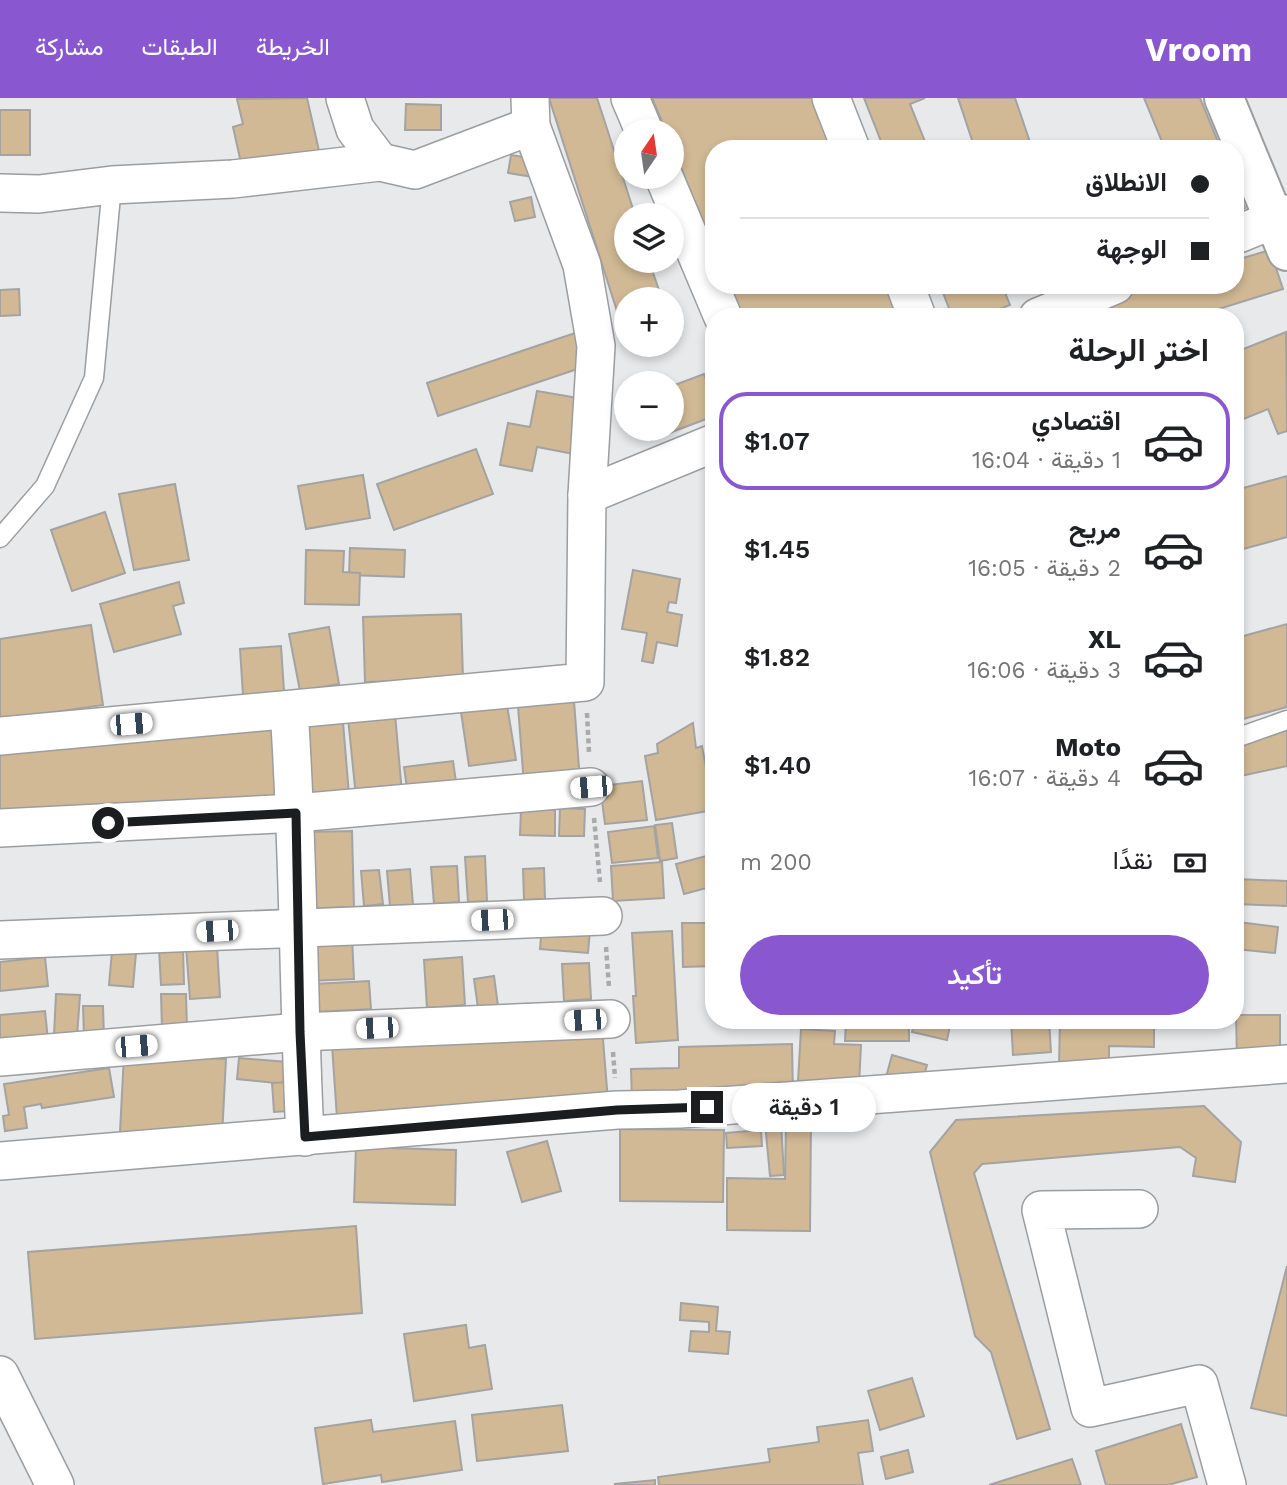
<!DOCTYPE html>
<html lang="ar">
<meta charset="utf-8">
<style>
body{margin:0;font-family:"Work Sans",Vazirmatn,sans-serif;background:#f2f2f2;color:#202124;direction:rtl;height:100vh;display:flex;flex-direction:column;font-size:26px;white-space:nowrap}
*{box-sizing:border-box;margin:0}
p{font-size:23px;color:#757577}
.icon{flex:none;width:38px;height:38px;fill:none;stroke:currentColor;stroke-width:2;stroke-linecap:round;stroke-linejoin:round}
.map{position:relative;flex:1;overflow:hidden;direction:ltr}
.side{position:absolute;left:705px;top:210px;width:539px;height:721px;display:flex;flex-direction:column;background:#fff;border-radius:28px;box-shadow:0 4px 10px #0003;direction:rtl}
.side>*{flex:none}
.top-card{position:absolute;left:705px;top:42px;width:539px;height:154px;border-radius:28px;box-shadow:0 4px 10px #0003;direction:rtl;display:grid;align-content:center;height:154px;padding:0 35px;background:#fff}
.needle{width:46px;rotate:13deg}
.tools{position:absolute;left:614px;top:21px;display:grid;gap:14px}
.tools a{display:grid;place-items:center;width:70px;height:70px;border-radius:50%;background:#fff;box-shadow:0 4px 10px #0003;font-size:35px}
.end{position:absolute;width:32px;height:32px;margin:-16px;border:9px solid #1c1d1e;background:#fff;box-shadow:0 0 0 4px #fff}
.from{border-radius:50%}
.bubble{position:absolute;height:49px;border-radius:24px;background:#fff;box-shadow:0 4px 10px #0003;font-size:23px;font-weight:600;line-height:49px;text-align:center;direction:rtl}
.car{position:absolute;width:21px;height:42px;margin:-21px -10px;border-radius:9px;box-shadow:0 0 5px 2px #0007;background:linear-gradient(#fff 24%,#345 0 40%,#fff 0 76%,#345 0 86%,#fff 0)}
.top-card b{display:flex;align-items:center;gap:24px;height:66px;font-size:26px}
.top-card b+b{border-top:2px solid #e0e0e0}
.top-card i{width:18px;height:18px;background:#202124}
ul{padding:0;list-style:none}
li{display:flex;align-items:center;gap:21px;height:98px;margin:0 14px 10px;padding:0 21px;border:4px solid transparent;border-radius:28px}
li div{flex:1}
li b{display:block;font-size:26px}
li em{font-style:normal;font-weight:600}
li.selected{border-color:#8957cf}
li>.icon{width:63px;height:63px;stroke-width:1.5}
h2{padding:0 35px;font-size:32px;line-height:84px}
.pay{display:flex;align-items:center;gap:18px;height:77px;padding:0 35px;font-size:26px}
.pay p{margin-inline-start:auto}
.primary-button{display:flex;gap:14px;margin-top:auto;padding:14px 35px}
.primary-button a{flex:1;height:80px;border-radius:42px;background:#8957cf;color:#fff;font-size:28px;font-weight:600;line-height:80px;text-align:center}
header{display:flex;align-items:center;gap:42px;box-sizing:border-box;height:98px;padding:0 35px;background:#8957cf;color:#fff}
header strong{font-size:33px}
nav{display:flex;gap:38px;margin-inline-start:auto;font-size:24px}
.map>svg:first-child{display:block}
.building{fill:#d1b995;stroke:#a4a3a1;stroke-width:2}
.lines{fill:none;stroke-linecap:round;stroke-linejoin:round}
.lane-casing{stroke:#9c9d9f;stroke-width:21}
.street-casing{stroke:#9c9d9f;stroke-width:40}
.secondary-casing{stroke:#9c9d9f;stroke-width:42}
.path{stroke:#a9aaac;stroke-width:4.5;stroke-dasharray:5 3.5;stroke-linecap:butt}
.lane{stroke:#fff;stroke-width:18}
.street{stroke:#fff;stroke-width:37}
.secondary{stroke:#fff;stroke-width:38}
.route{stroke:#1c1d1e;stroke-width:9}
</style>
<header>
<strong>Vroom</strong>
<nav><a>الخريطة</a><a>الطبقات</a><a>مشاركة</a></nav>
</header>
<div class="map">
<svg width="1287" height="1387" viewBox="0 0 1287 1387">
<rect width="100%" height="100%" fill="#e7e9eb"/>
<g class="building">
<polygon points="307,0 320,57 243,74 233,29 243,26 237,1"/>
<polygon points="549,0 597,0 635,117 626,117 626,163 649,163 662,201 626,201 626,234 624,235"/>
<polygon points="652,0 814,0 835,51 714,51 714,150 672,48 672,33 666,33"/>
<polygon points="864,0 925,0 910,6 928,51 884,51"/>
<polygon points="958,0 1015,0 1032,50 975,51"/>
<polygon points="1144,0 1200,0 1221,51 1165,51"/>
<polygon points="406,6 441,7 441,32 405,32"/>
<rect x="0" y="12" width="30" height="45"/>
<polygon points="511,57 536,61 533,79 508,75"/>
<polygon points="1236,87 1245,110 1236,114"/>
<polygon points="531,99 535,119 515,123 510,104"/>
<polygon points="1270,152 1283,191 1193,219 1052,219 1155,187 1236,187 1236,162"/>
<polygon points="729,187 893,187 898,219 742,219"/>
<polygon points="940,187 1002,187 1010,207 980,219 950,213"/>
<polygon points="19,191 20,217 0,218 0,192"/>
<polygon points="578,234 589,267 438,318 427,285"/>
<polygon points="1286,234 1287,333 1278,336 1268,311 1236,324 1236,303 1243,300 1236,281 1236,254"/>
<polygon points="704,276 714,302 714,318 651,342 646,331 672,331 672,288"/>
<polygon points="537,293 584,301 574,356 537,349 532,373 500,367 508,325 530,329"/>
<polygon points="476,351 493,396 394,432 377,386"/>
<polygon points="363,377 370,420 306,431 298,388"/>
<polygon points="1287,378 1287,439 1236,453 1236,392"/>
<polygon points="175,386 189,462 134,472 119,396"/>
<polygon points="105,414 125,475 72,493 51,432"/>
<polygon points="350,450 405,452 404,479 349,477"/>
<polygon points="306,452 344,453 343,474 360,475 359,507 305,506"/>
<polygon points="633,472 680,481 676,505 669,504 667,514 682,517 677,548 657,544 653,565 642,563 647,535 622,531"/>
<polygon points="179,484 184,505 173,508 181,536 114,554 100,506"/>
<polygon points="461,516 463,581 365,584 363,519"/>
<polygon points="1287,526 1287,609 1243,621 1236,595 1236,540"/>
<polygon points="91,527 103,607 0,622 0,541"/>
<polygon points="329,529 339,586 300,593 289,536"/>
<polygon points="281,548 284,593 243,597 240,551"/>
<polygon points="574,603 580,683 524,687 518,608"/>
<polygon points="507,607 516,662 469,668 461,614"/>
<polygon points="395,616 402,695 356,699 348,620"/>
<polygon points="343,624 349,697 302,700 296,628"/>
<polygon points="693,625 696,650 702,648 714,712 656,722 645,658 658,655 657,646"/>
<polygon points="281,628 286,703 0,723 0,648"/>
<polygon points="1287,629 1287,668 1236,679 1236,641"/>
<polygon points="453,663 457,691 408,697 404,669"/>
<polygon points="642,683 647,722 605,726 600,688"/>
<polygon points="560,710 585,711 584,738 559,738"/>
<polygon points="521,711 555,712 555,738 520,737"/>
<polygon points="672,725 677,760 660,763 655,727"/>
<polygon points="654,728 658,760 612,765 608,734"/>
<polygon points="352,733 354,810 308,811 307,734"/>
<polygon points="714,756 714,788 684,796 676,766"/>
<polygon points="485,758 487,803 468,804 465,759"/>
<polygon points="662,764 664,800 613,803 611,768"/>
<polygon points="457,768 459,804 434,806 431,769"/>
<polygon points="544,770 545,801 524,802 523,771"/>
<polygon points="410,771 413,807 390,808 387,773"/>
<polygon points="379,772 383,806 364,808 361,773"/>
<polygon points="1236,781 1287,783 1287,808 1236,806"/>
<polygon points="1238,824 1278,829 1275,855 1236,851"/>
<polygon points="682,825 714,825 714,868 683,869"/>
<polygon points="542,827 590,832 588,855 540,851"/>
<polygon points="672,833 678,942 636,945 633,898 636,898 632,835"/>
<polygon points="352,839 354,881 309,883 307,841"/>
<polygon points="217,848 220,899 190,901 186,849"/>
<polygon points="183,850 184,886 161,887 159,851"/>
<polygon points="112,853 136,855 133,889 109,887"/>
<polygon points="45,859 48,888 0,893 0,864"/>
<polygon points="462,859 465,907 427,910 424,862"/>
<polygon points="589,865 591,901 564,903 562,866"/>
<polygon points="494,878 498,908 478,910 474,881"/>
<polygon points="369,883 371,911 315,914 314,886"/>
<polygon points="56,896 80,897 77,939 54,937"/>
<polygon points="161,896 186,896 187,931 162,931"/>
<polygon points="83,908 103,908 104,940 84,940"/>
<polygon points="45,913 48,942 0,946 0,917"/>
<polygon points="1236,917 1280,917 1280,960 1237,961"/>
<polygon points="846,922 909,922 909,943 845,943"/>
<polygon points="915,922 951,922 947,942 912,934"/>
<polygon points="1011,922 1049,922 1051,954 1013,957"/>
<polygon points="1060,922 1154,922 1154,949 1109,948 1109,967 1059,966"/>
<polygon points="602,929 608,1003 337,1020 332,947"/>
<polygon points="801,931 835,933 834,946 861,947 859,987 798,983"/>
<polygon points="792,946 793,998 632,1002 631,971 679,970 679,949"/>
<polygon points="124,956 226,961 222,1039 120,1034"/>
<polygon points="892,957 927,967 920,992 885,983"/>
<polygon points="239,960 288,964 285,986 237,981"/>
<polygon points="109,970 114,999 42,1010 41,1006 24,1009 27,1030 5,1033 3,1018 9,1017 4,986"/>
<polygon points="288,984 289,1013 274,1014 272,985"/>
<polygon points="1204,1008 1241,1044 1235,1084 1193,1078 1196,1060 1180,1049 982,1066 974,1075 1050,1331 1017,1341 991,1254 975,1238 930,1054 956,1022"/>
<polygon points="786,1023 811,1023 810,1133 727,1132 727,1080 785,1081"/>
<polygon points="781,1024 784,1077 770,1078 765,1025"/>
<polygon points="620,1031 724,1032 723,1104 620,1103"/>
<polygon points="761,1032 762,1048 727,1050 726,1035"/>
<polygon points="547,1043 561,1093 522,1104 507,1054"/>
<polygon points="356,1049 456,1052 455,1107 354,1104"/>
<polygon points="356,1128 362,1215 35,1241 28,1154"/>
<polygon points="1287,1168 1287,1318 1251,1310"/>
<polygon points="681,1205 718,1209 716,1233 730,1234 728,1256 689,1253 691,1233 709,1234 709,1224 680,1222"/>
<polygon points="466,1227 469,1250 485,1247 492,1291 414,1303 404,1236"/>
<polygon points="912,1280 924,1318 880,1332 868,1293"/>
<polygon points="562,1307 568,1353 477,1363 472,1317"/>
<polygon points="371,1322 373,1334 455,1323 462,1372 382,1384 381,1377 323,1386 315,1330"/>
<polygon points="868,1322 873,1353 858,1355 863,1387 659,1387 658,1379 770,1364 768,1351 819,1344 817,1329"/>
<polygon points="1181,1326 1197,1379 1168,1387 1106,1387 1096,1353"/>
<polygon points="908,1352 913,1374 886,1381 881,1359"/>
<polygon points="1072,1361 1081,1387 989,1387"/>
<polygon points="655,1382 655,1387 615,1387 615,1386"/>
</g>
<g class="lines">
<defs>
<g id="lane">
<polyline points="0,440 45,388 94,280 112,87"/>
<polyline points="1236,640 1287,622"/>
</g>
<g id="street">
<polyline points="345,0 355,31 380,64 415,72 531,28"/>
<polyline points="630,0 644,33"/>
<polyline points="831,0 851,51"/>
<polyline points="664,79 723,219"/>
<polyline points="0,95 39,96 112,87 233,81 380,64"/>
<polyline points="1236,137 1287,116"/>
<polyline points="905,187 917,219"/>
<polyline points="1038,219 1115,187"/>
<polyline points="587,397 714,345"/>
<path d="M289 612C299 754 298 897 305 1039"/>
<polyline points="0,638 585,584 587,397 596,248 582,167 531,28 530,0"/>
<polyline points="0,730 296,715 591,689"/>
<polyline points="0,842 603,818"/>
<polyline points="0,959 300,934 611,921"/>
<polyline points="0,1063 617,1012 680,1011 1287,966"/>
<polyline points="1139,1111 1041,1112 1090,1310 1199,1286 1227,1387"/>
<polyline points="0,1277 55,1387"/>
</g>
<polyline id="secondary" points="1224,0 1287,153"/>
</defs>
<use href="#lane" class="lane-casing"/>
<use href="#street" class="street-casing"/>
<use href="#secondary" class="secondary-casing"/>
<g class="path">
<polyline points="587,615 589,655"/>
<polyline points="594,720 600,784"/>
<polyline points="606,849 609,889"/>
<polyline points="613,954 615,980"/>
</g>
<use href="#lane" class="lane"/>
<use href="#street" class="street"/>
<use href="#secondary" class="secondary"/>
</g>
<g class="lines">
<polyline class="route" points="108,725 296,715 300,934 305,1039 617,1012 707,1009"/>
</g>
</svg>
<div class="tools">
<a><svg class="needle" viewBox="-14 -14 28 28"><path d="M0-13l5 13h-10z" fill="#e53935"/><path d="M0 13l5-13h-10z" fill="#757577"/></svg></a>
<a><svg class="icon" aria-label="layers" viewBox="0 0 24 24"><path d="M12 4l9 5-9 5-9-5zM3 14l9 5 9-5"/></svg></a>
<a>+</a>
<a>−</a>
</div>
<i class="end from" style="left:108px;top:725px"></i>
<i class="end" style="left:707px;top:1009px"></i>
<div class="bubble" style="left:732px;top:985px;width:144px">1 دقيقة</div>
<i class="car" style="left:131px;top:626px;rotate:85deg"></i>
<i class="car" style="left:591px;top:689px;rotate:265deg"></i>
<i class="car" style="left:492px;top:822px;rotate:268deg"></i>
<i class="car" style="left:217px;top:833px;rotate:267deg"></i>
<i class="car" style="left:585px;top:922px;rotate:267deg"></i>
<i class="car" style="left:377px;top:930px;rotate:268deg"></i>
<i class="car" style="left:136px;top:948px;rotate:85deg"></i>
<div class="top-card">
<b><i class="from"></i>الانطلاق</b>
<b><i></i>الوجهة</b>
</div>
<section class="side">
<h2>اختر الرحلة</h2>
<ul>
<li class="selected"><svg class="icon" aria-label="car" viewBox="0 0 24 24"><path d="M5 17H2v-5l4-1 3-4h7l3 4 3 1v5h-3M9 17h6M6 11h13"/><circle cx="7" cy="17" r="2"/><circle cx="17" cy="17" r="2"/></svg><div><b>اقتصادي</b><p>1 دقيقة · 16:04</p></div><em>$1.07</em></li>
<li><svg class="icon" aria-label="car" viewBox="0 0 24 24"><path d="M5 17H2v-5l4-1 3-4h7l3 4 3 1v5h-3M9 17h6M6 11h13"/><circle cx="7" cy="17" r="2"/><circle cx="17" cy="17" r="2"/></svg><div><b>مريح</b><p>2 دقيقة · 16:05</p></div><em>$1.45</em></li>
<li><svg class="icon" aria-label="car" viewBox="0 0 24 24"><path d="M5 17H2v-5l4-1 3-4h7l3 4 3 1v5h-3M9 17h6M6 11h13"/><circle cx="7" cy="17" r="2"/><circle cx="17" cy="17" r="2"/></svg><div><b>XL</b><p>3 دقيقة · 16:06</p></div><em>$1.82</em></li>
<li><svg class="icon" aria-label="car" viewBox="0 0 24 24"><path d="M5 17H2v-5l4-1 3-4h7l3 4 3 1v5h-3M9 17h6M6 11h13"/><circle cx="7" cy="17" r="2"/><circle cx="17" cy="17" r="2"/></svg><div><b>Moto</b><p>4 دقيقة · 16:07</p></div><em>$1.40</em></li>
</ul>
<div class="pay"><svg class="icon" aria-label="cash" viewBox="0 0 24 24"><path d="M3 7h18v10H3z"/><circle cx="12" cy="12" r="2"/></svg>نقدًا<p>200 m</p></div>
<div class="primary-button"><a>تأكيد</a></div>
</section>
</div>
